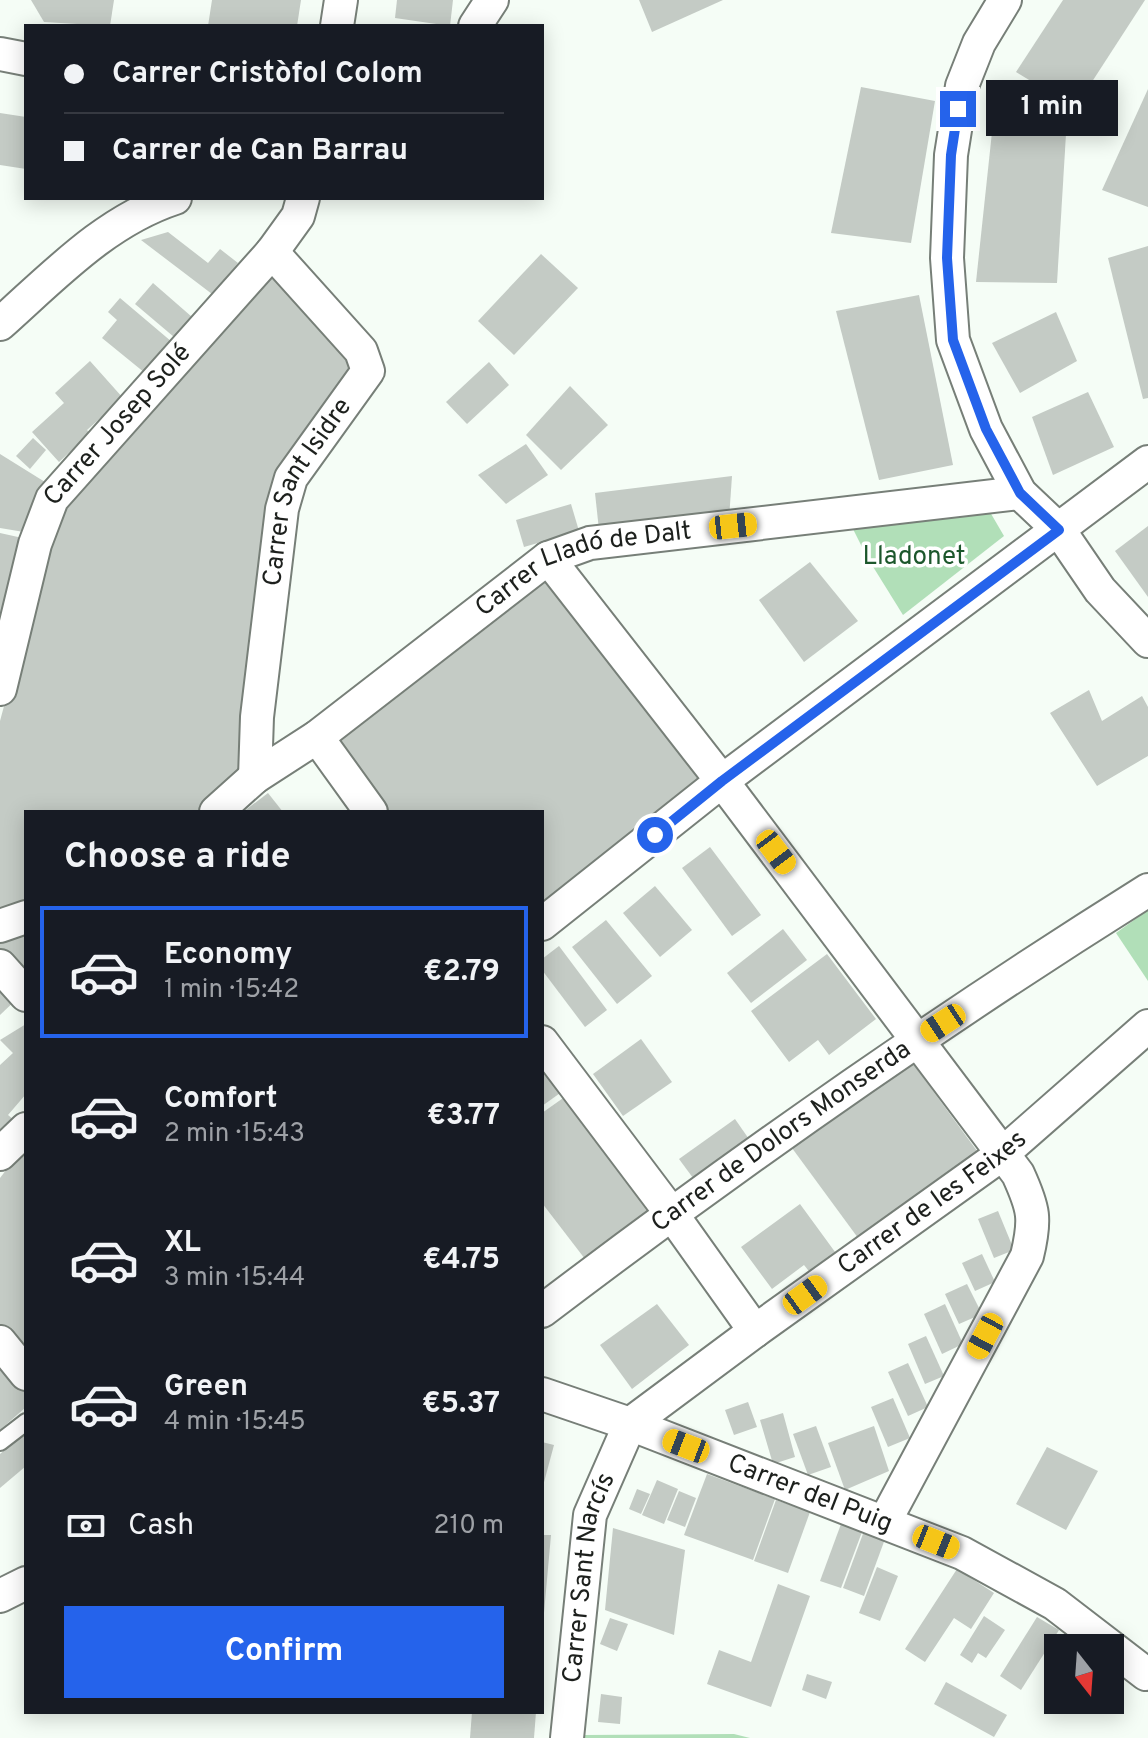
<!DOCTYPE html>
<meta charset="utf-8">
<style>
body{margin:0;font-family:Overpass,sans-serif;background:#242831;color:#f1f3f6;height:100vh;display:flex;flex-direction:column;font-size:30px;white-space:nowrap}
*{box-sizing:border-box;margin:0}
p{font-size:26px;color:#9ea1a6}
.icon{flex:none;width:44px;height:44px;fill:none;stroke:currentColor;stroke-width:2;stroke-linecap:round;stroke-linejoin:round}
.map{position:relative;flex:1;overflow:hidden}
.sheet{position:absolute;left:24px;top:810px;width:520px;height:904px;display:flex;flex-direction:column;background:#171b24;border-radius:0px;box-shadow:0 4px 20px #0003}
.sheet>*{flex:none}
.top-card{position:absolute;left:24px;top:24px;width:520px;height:176px;border-radius:0px;box-shadow:0 4px 20px #0003;display:grid;align-content:center;height:176px;padding:0 40px;background:#171b24}
.needle{width:52px;rotate:163deg}
.controls{position:absolute;left:1044px;top:1634px;display:grid;gap:16px}
.controls a{display:grid;place-items:center;width:80px;height:80px;border-radius:0px;background:#171b24;box-shadow:0 4px 20px #0003;font-size:40px}
.end{position:absolute;width:36px;height:36px;margin:-18px;border:10px solid #2563eb;background:#fff;box-shadow:0 0 0 4px #fff}
.from{border-radius:50%}
.bubble{position:absolute;height:56px;border-radius:0px;background:#171b24;box-shadow:0 4px 20px #0003;font-size:26px;font-weight:700;line-height:56px;text-align:center}
.car{position:absolute;width:24px;height:48px;margin:-24px -12px;border-radius:10px;box-shadow:0 0 6px 2px #0007;background:linear-gradient(#f5c518 24%,#345 0 40%,#f5c518 0 76%,#345 0 86%,#f5c518 0)}
.top-card b{display:flex;align-items:center;gap:28px;height:76px;font-size:30px}
.top-card b+b{border-top:2px solid #363941}
.top-card i{width:20px;height:20px;background:#f1f3f6}
ul{padding:0;list-style:none}
li{display:flex;align-items:center;gap:24px;height:132px;margin:0 16px 12px;padding:0 24px;border:4px solid transparent;border-radius:0px}
li div{flex:1}
li b{display:block;font-size:30px}
li em{font-style:normal;font-weight:700}
li.selected{border-color:#2563eb}
li>.icon{width:72px;height:72px;stroke-width:1.5}
h2{padding:0 40px;font-size:36px;line-height:96px}
.pay{display:flex;align-items:center;gap:20px;height:88px;padding:0 40px;font-size:30px}
.pay p{margin-inline-start:auto}
.cta{display:flex;gap:16px;margin-top:auto;padding:16px 40px}
.cta a{flex:1;height:92px;border-radius:0px;background:#2563eb;color:#fff;font-size:32px;font-weight:700;line-height:92px;text-align:center}
.map>svg:first-child{display:block}
.green{fill:#b1dfb8}
.building{fill:#c4cbc5}
.lines{fill:none;stroke-linecap:round;stroke-linejoin:round}
.service-casing{stroke:#777f78;stroke-width:20}
.minor-casing{stroke:#777f78;stroke-width:36}
.service{stroke:#fff;stroke-width:16}
.minor{stroke:#fff;stroke-width:32}
.route{stroke:#2563eb;stroke-width:10}
.labels{text-anchor:middle;dominant-baseline:central;stroke-width:7;stroke-linejoin:round;paint-order:stroke}
.street-label{font-size:26px;fill:#1d201d;stroke:#fff}
.park-label{font-size:26px;fill:#1c572c;stroke:#fff}
</style>
<div class="map">
<svg width="1148" height="1738" viewBox="0 0 1148 1738">
<rect width="100%" height="100%" fill="#f5fdf6"/>
<g class="green">
<polygon points="990,512 1004,536 903,615 867,557 851,525"/>
<polygon points="1148,910 1148,981 1116,933"/>
<polygon points="734,1734 750,1738 585,1738 585,1735"/>
</g>
<g class="building">
<polygon points="31,0 114,0 110,26 44,22"/>
<polygon points="212,0 301,0 297,26 208,26"/>
<polygon points="397,0 453,0 450,26 395,18"/>
<polygon points="639,0 723,0 652,32"/>
<polygon points="1063,0 1145,0 1075,108 1016,72"/>
<polygon points="861,87 935,101 911,243 831,233"/>
<polygon points="1148,89 1148,207 1102,190"/>
<polygon points="0,113 26,117 26,169 0,165"/>
<polygon points="992,132 1066,134 1057,283 976,282"/>
<polygon points="168,232 208,263 220,249 238,263 212,294 141,240"/>
<polygon points="1148,246 1148,398 1143,399 1108,258"/>
<polygon points="541,254 578,288 514,355 478,321"/>
<polygon points="270,271 357,369 278,471 245,774 203,812 26,812 26,903 0,915 0,721 59,502"/>
<polygon points="153,283 192,317 174,337 135,304"/>
<polygon points="919,295 953,465 879,480 836,311"/>
<polygon points="120,298 172,342 145,373 102,338 117,320 108,312"/>
<polygon points="1056,312 1077,361 1020,393 992,343"/>
<polygon points="90,361 123,398 87,430 90,433 59,462 32,432 64,403 55,393"/>
<polygon points="489,362 509,385 467,424 446,402"/>
<polygon points="570,386 608,425 561,470 526,435"/>
<polygon points="1088,392 1114,447 1053,475 1032,417"/>
<polygon points="33,438 46,450 30,469 16,456"/>
<polygon points="526,444 548,475 506,504 478,475"/>
<polygon points="0,454 45,482 30,533 0,528"/>
<polygon points="732,476 729,519 599,530 595,493"/>
<polygon points="571,504 579,531 524,547 516,520"/>
<polygon points="1148,526 1148,597 1115,551"/>
<polygon points="0,533 27,539 0,646"/>
<polygon points="810,562 858,621 804,662 759,600"/>
<polygon points="546,567 714,780 542,915 542,812 380,812 326,739"/>
<polygon points="1089,690 1102,721 1142,696 1148,707 1148,756 1097,786 1050,713"/>
<polygon points="268,793 283,812 243,812"/>
<polygon points="710,847 761,915 732,936 682,868"/>
<polygon points="655,886 692,930 660,957 623,913"/>
<polygon points="606,920 652,976 617,1004 572,947"/>
<polygon points="26,925 26,984 0,954 0,937"/>
<polygon points="783,929 807,960 751,1003 727,973"/>
<polygon points="559,946 607,1010 585,1027 542,970 542,959"/>
<polygon points="827,954 876,1019 829,1055 818,1040 789,1062 751,1011"/>
<polygon points="0,974 20,996 0,1015"/>
<polygon points="26,1024 26,1094 8,1115 14,1120 0,1136 0,1065 13,1053 0,1040"/>
<polygon points="641,1039 672,1082 623,1116 593,1074"/>
<polygon points="911,1061 980,1155 861,1242 792,1148"/>
<polygon points="542,1063 563,1091 542,1106"/>
<polygon points="566,1096 651,1209 585,1259 542,1203 542,1113"/>
<polygon points="735,1119 751,1142 696,1182 679,1159"/>
<polygon points="26,1144 26,1363 0,1331 0,1178"/>
<polygon points="800,1204 838,1256 812,1275 804,1265 772,1289 741,1247"/>
<polygon points="998,1211 1014,1250 994,1258 978,1219"/>
<polygon points="982,1254 995,1282 975,1291 962,1263"/>
<polygon points="967,1284 982,1314 959,1324 945,1294"/>
<polygon points="657,1304 689,1345 632,1389 600,1345"/>
<polygon points="945,1304 963,1344 942,1354 924,1314"/>
<polygon points="926,1336 944,1376 925,1384 908,1344"/>
<polygon points="908,1363 928,1407 908,1416 888,1372"/>
<polygon points="0,1365 26,1394 26,1407 0,1430"/>
<polygon points="893,1398 910,1438 888,1447 871,1407"/>
<polygon points="748,1402 757,1427 734,1435 725,1410"/>
<polygon points="783,1413 795,1457 773,1464 760,1420"/>
<polygon points="816,1426 831,1467 808,1475 793,1434"/>
<polygon points="874,1426 889,1471 845,1490 828,1443"/>
<polygon points="26,1432 26,1466 0,1488 0,1454"/>
<polygon points="542,1442 554,1445 543,1486 542,1486"/>
<polygon points="1047,1447 1098,1471 1066,1530 1016,1504"/>
<polygon points="707,1474 775,1499 753,1560 684,1535"/>
<polygon points="657,1480 678,1489 664,1524 642,1515"/>
<polygon points="637,1489 650,1494 641,1514 629,1509"/>
<polygon points="679,1491 696,1498 685,1527 667,1520"/>
<polygon points="776,1500 810,1512 788,1573 754,1561"/>
<polygon points="841,1524 862,1532 841,1588 820,1581"/>
<polygon points="613,1528 685,1550 674,1635 605,1610"/>
<polygon points="864,1531 885,1539 864,1596 843,1588"/>
<polygon points="542,1535 551,1535 544,1613 542,1613"/>
<polygon points="877,1567 898,1576 880,1621 859,1613"/>
<polygon points="957,1569 994,1593 971,1629 954,1618 925,1662 905,1649"/>
<polygon points="778,1584 810,1596 771,1707 707,1684 719,1650 751,1662"/>
<polygon points="984,1616 1005,1630 986,1658 978,1653 972,1663 960,1655"/>
<polygon points="1037,1617 1059,1630 1021,1690 1000,1676"/>
<polygon points="610,1618 628,1624 617,1651 600,1644"/>
<polygon points="807,1674 832,1682 826,1699 802,1690"/>
<polygon points="946,1682 1007,1715 994,1737 934,1704"/>
<polygon points="601,1694 622,1697 620,1724 598,1722"/>
<polygon points="472,1712 536,1712 534,1738 470,1738"/>
</g>
<g class="lines">
<defs>
<polyline id="service" points="0,1442 26,1422"/>
<g id="minor">
<polyline points="1005,0 979,43 962,86 951,155 947,258 953,340 986,429 1020,493 1059,530 1100,590 1148,641"/>
<polyline points="337,26 341,0"/>
<polyline points="475,26 492,0"/>
<polyline points="0,54 26,59"/>
<path d="M0 324C54 276 105 221 175 198"/>
<path d="M548 558 722 781 1018 1174C1034 1209 1036 1219 1027 1256L885 1521"/>
<path id="s1" d="M0 689 35 544 52 499 272 252 298 216 303 198"/>
<polyline points="317,737 371,812"/>
<path id="s2" d="M255 777 257 717 282 509 291 478 368 371 361 351 272 252"/>
<path id="s3" d="M216 812 255 777 317 737 548 558 590 543 1020 493"/>
<polyline points="542,924 722,781 1148,462"/>
<polyline points="0,926 26,917"/>
<polyline points="0,966 26,995"/>
<polyline points="542,1042 671,1213 755,1331"/>
<polyline points="0,1154 26,1129"/>
<path id="s4" d="M542 1311C738 1162 939 1021 1148 890"/>
<polyline points="0,1342 26,1374"/>
<path id="s5" d="M542 1394 630 1424 962 1553 1055 1604 1146 1674"/>
<polyline points="0,1596 26,1583"/>
<path id="s6" d="M567 1738 590 1515 630 1424 755 1331 1001 1155 1148 1026"/>
</g>
</defs>
<use href="#service" class="service-casing"/>
<use href="#minor" class="minor-casing"/>
<use href="#service" class="service"/>
<use href="#minor" class="minor"/>
</g>
<g class="lines">
<polyline class="route" points="655,835 722,781 1059,530 1020,493 986,429 953,340 947,258 951,155 958,109"/>
</g>
<g class="labels">
<g class="street-label">
<text stroke="none"><textPath href="#s1" startOffset="296">Carrer Josep Solé</textPath></text>
<text stroke="none"><textPath href="#s2" startOffset="294">Carrer Sant Isidre</textPath></text>
<text stroke="none"><textPath href="#s3" startOffset="448">Carrer Lladó de Dalt</textPath></text>
<text stroke="none"><textPath href="#s4" startOffset="296">Carrer de Dolors Monserda</textPath></text>
<text stroke="none"><textPath href="#s6" startOffset="698">Carrer de les Feixes</textPath></text>
<text stroke="none"><textPath href="#s5" startOffset="286">Carrer del Puig</textPath></text>
<text stroke="none"><textPath href="#s6" startOffset="162">Carrer Sant Narcís</textPath></text>
</g>
<g class="park-label">
<text x="914" y="557">Lladonet</text>
</g>
</g>
</svg>
<div class="controls">
<a><svg class="needle" viewBox="-14 -14 28 28"><path d="M0-13l5 13h-10z" fill="#e53935"/><path d="M0 13l5-13h-10z" fill="#9ea1a6"/></svg></a>
</div>
<i class="end from" style="left:655px;top:835px"></i>
<i class="end" style="left:958px;top:109px"></i>
<div class="bubble" style="left:986px;top:80px;width:132px">1 min</div>
<i class="car" style="left:733px;top:526px;rotate:84deg"></i>
<i class="car" style="left:776px;top:852px;rotate:143deg"></i>
<i class="car" style="left:943px;top:1023px;rotate:237deg"></i>
<i class="car" style="left:805px;top:1295px;rotate:54deg"></i>
<i class="car" style="left:985px;top:1336px;rotate:208deg"></i>
<i class="car" style="left:686px;top:1446px;rotate:291deg"></i>
<i class="car" style="left:936px;top:1542px;rotate:112deg"></i>
<div class="top-card">
<b><i class="from"></i>Carrer Cristòfol Colom</b>
<b><i></i>Carrer de Can Barrau</b>
</div>
<section class="sheet">
<h2>Choose a ride</h2>
<ul>
<li class="selected"><svg class="icon" aria-label="car" viewBox="0 0 24 24"><path d="M5 17H2v-5l4-1 3-4h7l3 4 3 1v5h-3M9 17h6M6 11h13"/><circle cx="7" cy="17" r="2"/><circle cx="17" cy="17" r="2"/></svg><div><b>Economy</b><p>1 min · 15:42</p></div><em>€2.79</em></li>
<li><svg class="icon" aria-label="car" viewBox="0 0 24 24"><path d="M5 17H2v-5l4-1 3-4h7l3 4 3 1v5h-3M9 17h6M6 11h13"/><circle cx="7" cy="17" r="2"/><circle cx="17" cy="17" r="2"/></svg><div><b>Comfort</b><p>2 min · 15:43</p></div><em>€3.77</em></li>
<li><svg class="icon" aria-label="car" viewBox="0 0 24 24"><path d="M5 17H2v-5l4-1 3-4h7l3 4 3 1v5h-3M9 17h6M6 11h13"/><circle cx="7" cy="17" r="2"/><circle cx="17" cy="17" r="2"/></svg><div><b>XL</b><p>3 min · 15:44</p></div><em>€4.75</em></li>
<li><svg class="icon" aria-label="car" viewBox="0 0 24 24"><path d="M5 17H2v-5l4-1 3-4h7l3 4 3 1v5h-3M9 17h6M6 11h13"/><circle cx="7" cy="17" r="2"/><circle cx="17" cy="17" r="2"/></svg><div><b>Green</b><p>4 min · 15:45</p></div><em>€5.37</em></li>
</ul>
<div class="pay"><svg class="icon" aria-label="cash" viewBox="0 0 24 24"><path d="M3 7h18v10H3z"/><circle cx="12" cy="12" r="2"/></svg>Cash<p>210 m</p></div>
<div class="cta"><a>Confirm</a></div>
</section>
</div>
